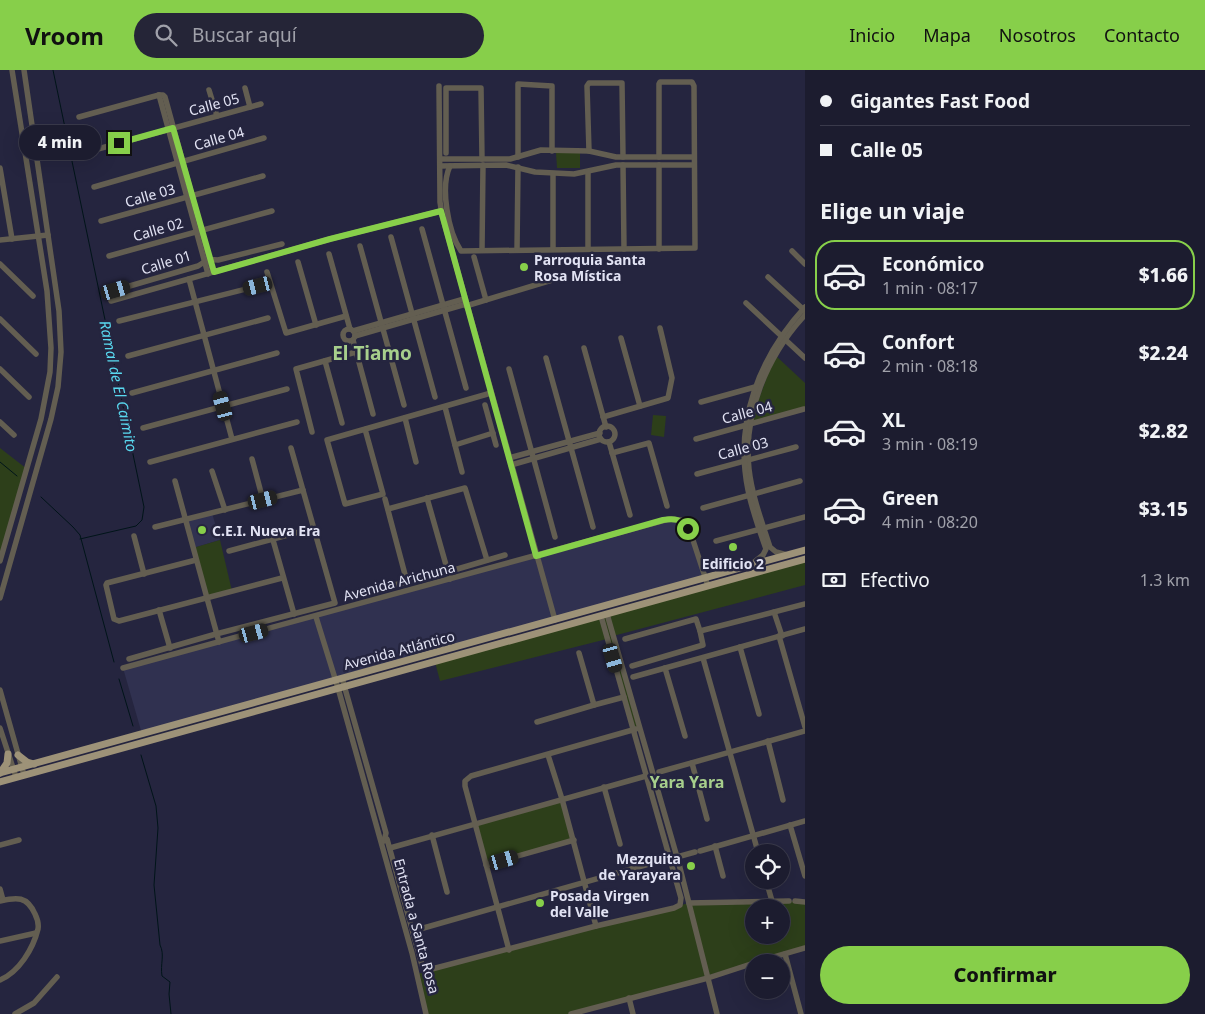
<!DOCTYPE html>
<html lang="es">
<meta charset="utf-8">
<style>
body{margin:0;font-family:"Noto Sans",sans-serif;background:#252537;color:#f1f3f6;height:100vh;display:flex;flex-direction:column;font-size:19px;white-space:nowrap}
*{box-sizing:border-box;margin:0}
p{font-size:16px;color:#a0a1aa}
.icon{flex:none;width:28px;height:28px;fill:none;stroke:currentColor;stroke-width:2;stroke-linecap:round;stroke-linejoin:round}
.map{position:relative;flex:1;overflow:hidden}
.panel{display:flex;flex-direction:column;background:#1c1c2f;width:400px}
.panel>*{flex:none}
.hud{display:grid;align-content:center;height:110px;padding:0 15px;background:#1c1c2f}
.buttons{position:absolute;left:745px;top:774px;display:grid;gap:10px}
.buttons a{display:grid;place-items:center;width:45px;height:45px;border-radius:50%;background:#1c1c2f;box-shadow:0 5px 20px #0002,0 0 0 1px #3a3a4b;font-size:25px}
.end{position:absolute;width:22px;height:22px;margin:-11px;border:6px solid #87cf4a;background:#111;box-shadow:0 0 0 2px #111}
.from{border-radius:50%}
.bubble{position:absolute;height:35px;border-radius:18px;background:#1c1c2f;box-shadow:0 5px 20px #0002,0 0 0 1px #3a3a4b;font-size:16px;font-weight:800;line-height:35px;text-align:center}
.car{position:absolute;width:15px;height:30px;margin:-15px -8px;border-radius:6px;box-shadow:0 0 4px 1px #0007;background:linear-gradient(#222 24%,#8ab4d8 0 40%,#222 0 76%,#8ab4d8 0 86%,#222 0)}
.hud b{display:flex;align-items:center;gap:18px;height:48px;font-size:19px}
.hud b+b{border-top:1px solid #3a3a4b}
.hud i{width:12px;height:12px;background:#f1f3f6}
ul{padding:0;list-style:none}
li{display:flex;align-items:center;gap:15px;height:70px;margin:0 10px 8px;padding:0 5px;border:2px solid transparent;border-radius:20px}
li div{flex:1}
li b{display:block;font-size:19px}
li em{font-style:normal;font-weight:800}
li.on{border-color:#87cf4a}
li>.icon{width:45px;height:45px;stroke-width:1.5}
h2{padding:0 15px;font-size:22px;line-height:60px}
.pay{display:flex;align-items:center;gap:12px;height:55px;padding:0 15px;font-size:19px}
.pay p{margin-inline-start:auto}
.action{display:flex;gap:10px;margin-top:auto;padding:10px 15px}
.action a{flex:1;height:58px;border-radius:30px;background:#87cf4a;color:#111;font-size:20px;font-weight:800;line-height:58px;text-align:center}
header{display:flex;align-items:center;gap:30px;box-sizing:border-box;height:70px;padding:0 25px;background:#87cf4a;color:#111}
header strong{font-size:24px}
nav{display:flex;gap:28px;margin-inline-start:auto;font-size:18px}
.search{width:350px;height:45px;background:#252537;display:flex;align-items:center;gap:12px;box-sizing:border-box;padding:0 18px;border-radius:28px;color:#a0a1aa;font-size:19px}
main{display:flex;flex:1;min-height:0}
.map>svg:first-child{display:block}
.built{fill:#303150}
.green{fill:#2d3f1a;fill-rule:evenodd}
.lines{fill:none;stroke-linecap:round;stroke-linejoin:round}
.stream{stroke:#001419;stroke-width:1}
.minor{stroke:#635e51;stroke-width:5.5}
.major{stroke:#9d9278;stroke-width:7}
.route{stroke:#87cf4a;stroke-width:6}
.poi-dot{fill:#87cf4a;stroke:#25253f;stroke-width:2}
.labels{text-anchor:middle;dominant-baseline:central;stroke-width:5;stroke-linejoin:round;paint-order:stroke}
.street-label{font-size:14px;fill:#e2e3f4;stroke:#25253f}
.poi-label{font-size:14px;font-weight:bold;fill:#e2e3f4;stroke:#25253f;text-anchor:start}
.water-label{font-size:15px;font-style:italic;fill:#59d8ef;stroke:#25253f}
.quarter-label{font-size:16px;font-weight:bold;fill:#a7cf8c;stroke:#25253f}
.district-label{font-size:19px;font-weight:bold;fill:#a7cf8c;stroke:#25253f}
</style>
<header>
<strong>Vroom</strong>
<div class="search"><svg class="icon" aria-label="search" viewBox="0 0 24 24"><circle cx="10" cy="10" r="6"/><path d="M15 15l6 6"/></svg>Buscar aquí</div>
<nav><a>Inicio</a><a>Mapa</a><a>Nosotros</a><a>Contacto</a></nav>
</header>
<main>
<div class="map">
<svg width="805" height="944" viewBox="0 0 805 944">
<rect width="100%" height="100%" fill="#25253f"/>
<g class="built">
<polygon points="212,443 220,470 193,478 185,450"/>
<polygon points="674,449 686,455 705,507 142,664 123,598"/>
</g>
<g class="green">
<polygon points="556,83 580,83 580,98 557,98"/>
<polygon points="775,285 805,313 805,339 751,353 753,345"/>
<polygon points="653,345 666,346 664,367 651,365"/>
<polygon points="0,378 27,399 0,491"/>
<polygon points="220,470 232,521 207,528 193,478"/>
<polygon points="805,489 805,515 613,566 640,658 634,660 607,569 440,611 435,592"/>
<polygon points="562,729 574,770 486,795 475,753"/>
<path d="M789 831 805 832V878L571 944H426L417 904 689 833ZM754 838H781V865H754Z"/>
</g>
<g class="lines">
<g class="stream">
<polyline points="53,0 144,437 142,450 136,456 80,469"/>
<polyline points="0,392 17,406"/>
<polyline points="41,427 73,457 80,465 114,592"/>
<polyline points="119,609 133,656"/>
<path d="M141 685 156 736 158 758 154 815 160 875C165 885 160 894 162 906L170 912 169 924 171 944"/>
</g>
<g class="minor">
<polyline points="439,16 440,132 442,145 555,550"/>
<polyline points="245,18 250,37"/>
<polyline points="209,20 217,46"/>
<polyline points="159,25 163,25 165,27 213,202"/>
<polyline points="159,25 208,204"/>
<polyline points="79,47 159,25"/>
<polyline points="589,81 587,16 589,13 622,13 623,87"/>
<polyline points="87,82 261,34"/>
<polyline points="446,83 446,18 481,18 482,89"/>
<polyline points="518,87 518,14 552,16 552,81"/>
<polyline points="440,89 510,89 541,80 589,81 616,87 694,87"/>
<polyline points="623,95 624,179"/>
<polyline points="440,96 506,95 535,102 574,104 616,95 694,95"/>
<path d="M450 96C440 117 448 162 461 181L695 178 694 16 692 12H660L659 14V87"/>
<polyline points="0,98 12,169"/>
<polyline points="588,102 588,179"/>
<polyline points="553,104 553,179"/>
<polyline points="94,117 264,68"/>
<polyline points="101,151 263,106"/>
<polyline points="422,159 466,318"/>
<polyline points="391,167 435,327"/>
<polyline points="0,170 48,165"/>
<polyline points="360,176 404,335"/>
<polyline points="659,179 659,95"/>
<polyline points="482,180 483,95"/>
<polyline points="517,180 518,97"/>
<polyline points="792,181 805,194"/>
<polyline points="329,184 350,259"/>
<polyline points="109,186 272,141"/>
<polyline points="474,187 486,230"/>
<polyline points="298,192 316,255"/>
<polyline points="0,194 33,226"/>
<polyline points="267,202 286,263 346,246"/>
<polyline points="768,207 805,241"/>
<polyline points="189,209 232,369"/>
<path d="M116 220 198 196C205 191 209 189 218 190L282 174"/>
<polyline points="111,231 330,169 441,141"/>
<polyline points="746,233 805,288"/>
<polyline points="466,236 552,210"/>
<polyline points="0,249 36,284"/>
<polyline points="119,251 258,216"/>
<circle cx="349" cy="265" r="6"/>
<polyline points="353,261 464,229"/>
<polyline points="355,266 466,234"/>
<polyline points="621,268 640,336"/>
<polyline points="353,270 373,344"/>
<polyline points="584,278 606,357"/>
<polyline points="128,286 268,248"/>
<polyline points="546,288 593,457"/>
<polyline points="325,291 342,353"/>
<polyline points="0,299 29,327"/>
<polyline points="509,299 555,467"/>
<polyline points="132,323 277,283"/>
<polyline points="701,332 755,317 757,318"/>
<polyline points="485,335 496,375"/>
<polyline points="445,337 462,402"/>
<polyline points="603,347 668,328 672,308 660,258"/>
<polyline points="405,348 416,392"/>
<polyline points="0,352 14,365"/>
<circle cx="607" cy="364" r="8"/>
<polyline points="143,358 287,319"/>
<polyline points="365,359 383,424 345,434 327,370 491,323"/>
<polyline points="312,362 296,299 356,282"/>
<polyline points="696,369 804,339"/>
<polyline points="609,372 630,445"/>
<polyline points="455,375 493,363"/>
<polyline points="612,383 649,373 667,436"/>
<polyline points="509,388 600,363"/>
<polyline points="252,389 263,430"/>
<polyline points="150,392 297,352"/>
<polyline points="511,395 601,369"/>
<polyline points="212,401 225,440"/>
<polyline points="697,404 796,377"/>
<polyline points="175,411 219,572"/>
<polyline points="427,428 450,509"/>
<polyline points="385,429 407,512"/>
<polyline points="703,438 800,411"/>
<polyline points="388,439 465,418 487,490"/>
<polyline points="155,457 303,420"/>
<polyline points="134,466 144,504"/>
<polyline points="273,470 294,544"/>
<polyline points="716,471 805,447"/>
<polyline points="229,481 314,458"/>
<path d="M787 485 776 482 770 477C762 452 752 426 749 399 743 343 767 286 805 245"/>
<polyline points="196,490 107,513 106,515 114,549 119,551 282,508"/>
<polyline points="0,491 41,349 50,302 51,278 47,221 12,0"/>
<path d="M752 494 763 485 766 479C759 459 752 440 748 420 734 352 759 287 805 237"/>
<polyline points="454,500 505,485"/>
<polyline points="352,527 441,502"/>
<polyline points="0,528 51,349 58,317 61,282 59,241 24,0"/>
<polyline points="159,540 170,578"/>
<polyline points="774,542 782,566"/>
<polyline points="607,544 679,794 717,944"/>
<polyline points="316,547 338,618 412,883 426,944"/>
<polyline points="779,566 805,657"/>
<polyline points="625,569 696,549 700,561 805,534"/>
<polyline points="740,577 759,644"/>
<polyline points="579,583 594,635 624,627"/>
<polyline points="703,588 758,782"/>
<polyline points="129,589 216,564 335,533 291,378"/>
<polyline points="632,596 703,575 700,561"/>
<polyline points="123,598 669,449 681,450 686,455 691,464 708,516"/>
<polyline points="665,598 685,666"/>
<polyline points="633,607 805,559"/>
<polyline points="342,608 386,763 384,771"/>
<polyline points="0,620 24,705"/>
<polyline points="537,652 594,635"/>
<polyline points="0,658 16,707"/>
<polyline points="768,671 783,730"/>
<polyline points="548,685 562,729 596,856"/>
<polyline points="692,693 707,749"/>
<polyline points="659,702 805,661"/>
<polyline points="604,717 620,774"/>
<polyline points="790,755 805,806"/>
<polyline points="432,765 447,822"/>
<polyline points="387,769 422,895 428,900 596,856 674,838 680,835 681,828 601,546"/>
<polyline points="0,775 19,770"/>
<polyline points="715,776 723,806"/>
<polyline points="390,778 646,706"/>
<polyline points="700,781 805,751"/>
<polyline points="677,787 695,782"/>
<polyline points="486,795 574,770"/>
<polyline points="766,810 772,831"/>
<polyline points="0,819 3,830"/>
<path d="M0 831C17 827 27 826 35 844 37 848 39 853 38 859 33 879 19 902 0 910"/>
<polyline points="795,831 805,832"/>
<polyline points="689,833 789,831"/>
<polyline points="413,861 670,788"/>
<polyline points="0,871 36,863"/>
<polyline points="509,880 465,716 465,711 471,706 636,659"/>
<polyline points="785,884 801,944"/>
<polyline points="756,892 805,878"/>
<polyline points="629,928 633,944"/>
<polyline points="15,944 34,933 57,907"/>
<polyline points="571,944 708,908 754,893"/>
</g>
<g class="major">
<polyline points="18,685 27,692 34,694"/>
<polyline points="0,703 805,480"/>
<polyline points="0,703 7,693 8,684"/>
<polyline points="0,712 805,489"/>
</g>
</g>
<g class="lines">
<path class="route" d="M119 73 173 58 214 202 330 169 441 141 536 486 663 450C674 448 682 449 688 459"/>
</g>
<g class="poi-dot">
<circle cx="524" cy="197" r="5"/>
<circle cx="202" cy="460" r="5"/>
<circle cx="733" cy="477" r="5"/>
<circle cx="691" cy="796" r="5"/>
<circle cx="540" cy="833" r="5"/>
</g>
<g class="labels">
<g class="street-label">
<text transform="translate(214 34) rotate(-15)">Calle 05</text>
<text transform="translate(219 68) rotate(-16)">Calle 04</text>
<text transform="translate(150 125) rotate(-16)">Calle 03</text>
<text transform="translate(158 159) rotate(-16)">Calle 02</text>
<text transform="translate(166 192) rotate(-17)">Calle 01</text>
<text transform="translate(747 342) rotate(-15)">Calle 04</text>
<text transform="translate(743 378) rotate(-15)">Calle 03</text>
<text transform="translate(399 511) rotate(-15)">Avenida Arichuna</text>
<text transform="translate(399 580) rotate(-15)">Avenida Atlántico</text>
<text transform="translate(417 856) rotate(75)">Entrada a Santa Rosa</text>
</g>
<g class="poi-label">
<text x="534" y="189">Parroquia Santa<tspan x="534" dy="16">Rosa Mística</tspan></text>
<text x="212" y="460">C.E.I. Nueva Era</text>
<text x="733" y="493" text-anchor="middle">Edificio 2</text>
<text x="681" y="788" text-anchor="end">Mezquita<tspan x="681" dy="16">de Yarayara</tspan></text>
<text x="550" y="825">Posada Virgen<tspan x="550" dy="16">del Valle</tspan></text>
</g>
<g class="water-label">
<text transform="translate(119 316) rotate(78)">Ramal de El Caimito</text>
</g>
<g class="quarter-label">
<text x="687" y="712">Yara Yara</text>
</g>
<g class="district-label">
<text x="372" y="283">El Tiamo</text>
</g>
</g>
</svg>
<div class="buttons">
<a><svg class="icon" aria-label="locate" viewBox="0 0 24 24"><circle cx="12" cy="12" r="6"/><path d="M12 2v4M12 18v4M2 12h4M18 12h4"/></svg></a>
<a>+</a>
<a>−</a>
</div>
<i class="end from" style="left:688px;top:459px"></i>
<i class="end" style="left:119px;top:73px"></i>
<div class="bubble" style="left:19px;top:55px;width:82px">4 min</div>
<i class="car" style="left:258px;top:216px;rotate:256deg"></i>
<i class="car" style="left:116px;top:220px;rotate:74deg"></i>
<i class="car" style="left:223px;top:336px;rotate:345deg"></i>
<i class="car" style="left:263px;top:430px;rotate:76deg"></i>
<i class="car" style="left:254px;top:563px;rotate:75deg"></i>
<i class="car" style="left:613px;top:588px;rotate:164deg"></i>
<i class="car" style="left:504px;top:790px;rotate:74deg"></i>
</div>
<section class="panel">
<div class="hud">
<b><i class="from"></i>Gigantes Fast Food</b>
<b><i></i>Calle 05</b>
</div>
<h2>Elige un viaje</h2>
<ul>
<li class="on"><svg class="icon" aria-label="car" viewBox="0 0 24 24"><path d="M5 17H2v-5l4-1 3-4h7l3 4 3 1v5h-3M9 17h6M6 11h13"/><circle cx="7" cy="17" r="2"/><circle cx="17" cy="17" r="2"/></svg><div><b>Económico</b><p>1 min · 08:17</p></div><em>$1.66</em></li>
<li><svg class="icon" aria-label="car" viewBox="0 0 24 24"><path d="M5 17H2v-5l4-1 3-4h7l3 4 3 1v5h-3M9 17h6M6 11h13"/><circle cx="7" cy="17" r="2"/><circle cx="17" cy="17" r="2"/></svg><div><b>Confort</b><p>2 min · 08:18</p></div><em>$2.24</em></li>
<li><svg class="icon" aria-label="car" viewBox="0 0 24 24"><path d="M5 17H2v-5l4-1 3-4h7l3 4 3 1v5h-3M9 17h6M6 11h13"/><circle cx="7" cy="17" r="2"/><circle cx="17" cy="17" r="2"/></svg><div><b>XL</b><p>3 min · 08:19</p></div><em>$2.82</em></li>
<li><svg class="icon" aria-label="car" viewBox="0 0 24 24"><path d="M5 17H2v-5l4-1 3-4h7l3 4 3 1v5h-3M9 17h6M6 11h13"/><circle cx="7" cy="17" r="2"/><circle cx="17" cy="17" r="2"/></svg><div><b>Green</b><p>4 min · 08:20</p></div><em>$3.15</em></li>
</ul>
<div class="pay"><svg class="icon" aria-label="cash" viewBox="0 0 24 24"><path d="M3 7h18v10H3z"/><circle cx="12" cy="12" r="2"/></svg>Efectivo<p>1.3 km</p></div>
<div class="action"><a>Confirmar</a></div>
</section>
</main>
